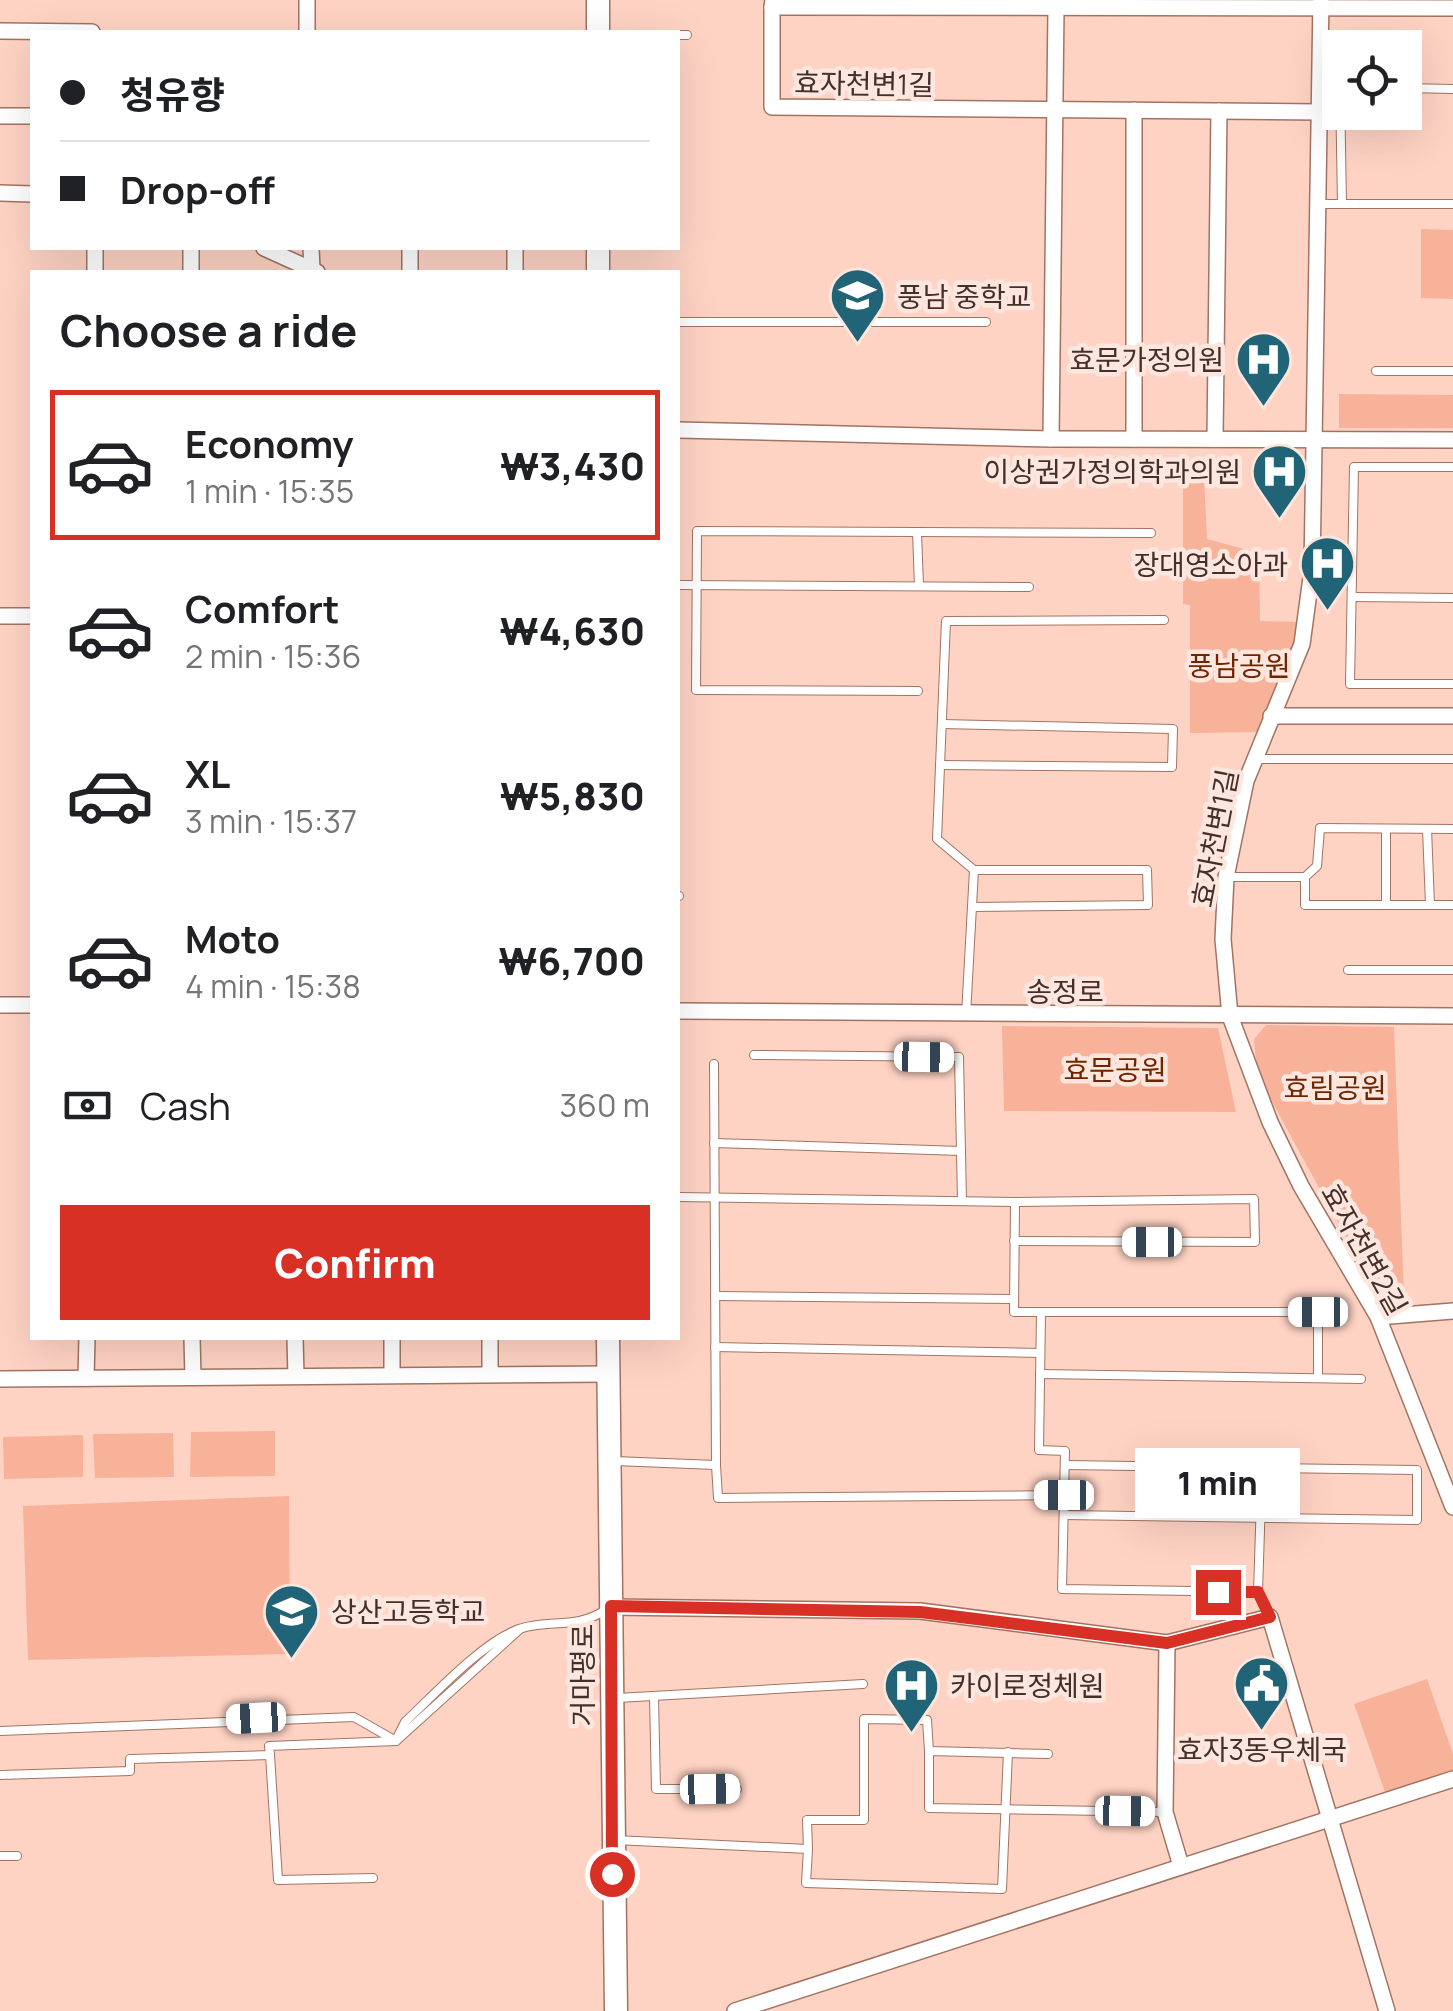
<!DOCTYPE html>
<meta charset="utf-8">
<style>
body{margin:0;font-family:Manrope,"Noto Sans KR",sans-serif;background:#f6f6f6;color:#202124;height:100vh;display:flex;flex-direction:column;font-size:38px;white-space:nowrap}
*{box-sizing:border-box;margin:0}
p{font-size:32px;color:#757577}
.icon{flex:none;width:55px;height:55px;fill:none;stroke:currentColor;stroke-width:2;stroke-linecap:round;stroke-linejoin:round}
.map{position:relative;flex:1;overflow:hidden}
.side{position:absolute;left:30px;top:270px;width:650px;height:1070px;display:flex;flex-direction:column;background:#fff;border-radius:0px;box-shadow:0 10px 40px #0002}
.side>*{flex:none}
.banner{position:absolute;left:30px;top:30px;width:650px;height:220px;border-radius:0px;box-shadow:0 10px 40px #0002;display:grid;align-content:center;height:220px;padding:0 30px;background:#fff}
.controls{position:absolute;left:1322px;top:30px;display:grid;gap:20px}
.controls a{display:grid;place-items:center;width:100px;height:100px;border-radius:0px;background:#fff;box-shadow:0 10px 40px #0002;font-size:50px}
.end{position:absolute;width:45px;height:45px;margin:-22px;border:12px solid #d93025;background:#fff;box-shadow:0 0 0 5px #fff}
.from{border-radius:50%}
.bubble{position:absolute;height:70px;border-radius:0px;background:#fff;box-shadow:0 10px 40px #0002;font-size:32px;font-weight:800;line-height:70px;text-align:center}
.car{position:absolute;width:30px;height:60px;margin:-30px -15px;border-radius:12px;box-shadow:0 0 8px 2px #0007;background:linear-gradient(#fff 24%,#345 0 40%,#fff 0 76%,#345 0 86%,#fff 0)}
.banner b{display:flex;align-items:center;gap:35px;height:95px;font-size:38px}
.banner b+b{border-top:2px solid #e0e0e0}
.banner i{width:25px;height:25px;background:#202124}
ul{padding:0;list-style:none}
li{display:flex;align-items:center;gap:30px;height:150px;margin:0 20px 15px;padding:0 10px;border:5px solid transparent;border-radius:0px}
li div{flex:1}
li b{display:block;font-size:38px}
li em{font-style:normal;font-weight:800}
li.current{border-color:#d93025}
li>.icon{width:90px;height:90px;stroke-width:1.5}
h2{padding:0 30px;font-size:45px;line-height:120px}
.pay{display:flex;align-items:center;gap:25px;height:110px;padding:0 30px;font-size:38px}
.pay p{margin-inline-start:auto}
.primary-button{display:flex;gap:20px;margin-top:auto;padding:20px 30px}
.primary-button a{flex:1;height:115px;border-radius:0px;background:#d93025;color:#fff;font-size:40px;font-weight:800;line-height:115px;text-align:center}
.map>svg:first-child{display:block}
.green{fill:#f8b299}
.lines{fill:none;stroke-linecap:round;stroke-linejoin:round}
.lane-casing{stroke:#a37362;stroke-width:10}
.street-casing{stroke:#a37362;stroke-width:18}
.secondary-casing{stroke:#a37362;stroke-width:25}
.lane{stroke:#fff;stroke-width:8}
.street{stroke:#fff;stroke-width:15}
.secondary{stroke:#fff;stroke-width:22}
.route{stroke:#d93025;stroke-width:12}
.labels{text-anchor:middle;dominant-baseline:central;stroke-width:9;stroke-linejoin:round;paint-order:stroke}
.street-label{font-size:28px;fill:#453029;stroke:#fce6de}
.poi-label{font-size:28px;fill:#453029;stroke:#fce6de;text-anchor:start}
.park-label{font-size:28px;fill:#702501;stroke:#fce6de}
</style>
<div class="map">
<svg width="1453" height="2011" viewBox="0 0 1453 2011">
<rect width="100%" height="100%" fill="#fed3c4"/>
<g class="green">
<polygon points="1421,229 1453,230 1453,299 1421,298"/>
<polygon points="1339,394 1453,395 1453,428 1339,428"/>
<polygon points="1183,474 1204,478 1207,539 1259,553 1260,621 1305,622 1265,732 1190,733 1190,605 1183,604"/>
<polygon points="1266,1025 1394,1027 1404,1298 1379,1298 1257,1074 1254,1039"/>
<polygon points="1002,1026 1218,1028 1236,1112 1004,1111"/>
<polygon points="275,1431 275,1476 190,1477 191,1432"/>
<polygon points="173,1433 174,1477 95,1478 93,1434"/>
<polygon points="83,1435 83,1477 4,1479 3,1437"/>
<polygon points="289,1496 290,1654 28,1660 23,1506"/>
<polygon points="1427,1679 1453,1754 1453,1771 1386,1795 1354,1704"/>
</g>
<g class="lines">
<defs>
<g id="lane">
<polyline points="678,35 687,35"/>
<polyline points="1340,88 1342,204"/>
<polyline points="1405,88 1453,89"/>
<polyline points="1318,204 1453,204"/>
<polyline points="678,322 986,322"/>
<polyline points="1376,371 1453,371"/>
<polyline points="1453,467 1354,467 1350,684 1453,684"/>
<polyline points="917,532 919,586"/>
<polyline points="1312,570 1352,569"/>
<polyline points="678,585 1029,587"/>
<polyline points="1352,597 1453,598"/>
<polyline points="918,691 696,690 697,531 1151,533"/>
<polyline points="1255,759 1453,759"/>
<polyline points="940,765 1172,767 1173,729 942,724"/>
<polyline points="1386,829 1386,905"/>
<polyline points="1427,829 1430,905"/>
<polyline points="1227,877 1305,877 1317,866 1320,828 1453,829"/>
<polyline points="1305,877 1305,905 1453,905"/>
<polyline points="678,896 679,896"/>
<polyline points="972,907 1148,905 1147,870 974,870"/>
<polyline points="1348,970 1453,970"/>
<polyline points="966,1015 974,870 937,839 946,621 1164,620"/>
<polyline points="754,1055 959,1057 962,1200"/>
<polyline points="714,1143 961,1151"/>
<polyline points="678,1197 1015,1202 1014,1312 1041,1312 1039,1450 1065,1451 1062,1589 1258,1592 1270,1616"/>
<polyline points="1014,1241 1255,1242 1254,1199 1015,1202"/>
<polyline points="715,1296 1014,1299"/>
<polyline points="1041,1312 1318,1312 1318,1378"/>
<polyline points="715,1347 1040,1353"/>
<polyline points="1040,1374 1361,1379"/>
<polyline points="614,1461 716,1465 714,1064"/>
<polyline points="716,1465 718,1498 1064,1495"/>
<polyline points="1064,1515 1417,1520 1417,1470 1065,1465"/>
<polyline points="1258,1592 1262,1468"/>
<polyline points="654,1697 656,1789 737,1789"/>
<polyline points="617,1698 863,1684"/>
<polyline points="0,1731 354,1717 396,1741"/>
<path d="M398 1736 405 1722C434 1695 481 1643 519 1629 551 1618 574 1631 607 1609"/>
<polyline points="1048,1754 929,1751 929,1808 1165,1812"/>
<polyline points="270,1755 278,1880 373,1878"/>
<polyline points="0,1775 130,1771 130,1759 270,1755 269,1746 396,1741 520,1629"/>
<polyline points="615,1840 808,1849 806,1883 1002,1889 1008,1752"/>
<polyline points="808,1849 807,1820 864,1820 864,1719 927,1720 929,1751"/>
<polyline points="0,1856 17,1856"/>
</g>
<g id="street">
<polyline points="307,0 307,32"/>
<polyline points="773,0 772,7 1453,8"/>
<polyline points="1321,0 1312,570 1302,644 1246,781 1226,877 1223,939 1230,1016 1270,1122 1301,1186 1378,1317 1453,1507"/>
<polyline points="772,7 772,107 1319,112"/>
<polyline points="0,31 92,32"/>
<polyline points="0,116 32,116"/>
<polyline points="0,193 32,194"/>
<polyline points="191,248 191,272"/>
<polyline points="264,248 317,272"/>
<polyline points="311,248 312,269"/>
<polyline points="95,272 95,248"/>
<polyline points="410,272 410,248"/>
<polyline points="515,272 515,248"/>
<polyline points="678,430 1051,439 1453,440"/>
<polyline points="1051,439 1056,8"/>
<polyline points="1134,439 1134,110"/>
<polyline points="1215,439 1219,111"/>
<polyline points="0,616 32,616"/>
<polyline points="1271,716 1453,716"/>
<polyline points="0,1005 32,1005"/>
<polyline points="678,1011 1453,1016"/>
<polyline points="1378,1317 1453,1311"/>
<polyline points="192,1338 193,1377"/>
<polyline points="295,1338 296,1376"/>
<polyline points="392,1338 392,1375"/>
<polyline points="490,1374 490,1338"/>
<polyline points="86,1378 87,1338"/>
<polyline points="0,1379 609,1374"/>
<polyline points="611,1607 920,1611 1167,1643 1270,1617 1387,2011"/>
<polyline points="1167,1643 1165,1812 1181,1866"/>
<polyline points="735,2011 1453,1779"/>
</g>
<g id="secondary">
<polyline points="598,32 598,0"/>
<polyline points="598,272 598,248"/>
<polyline points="608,1338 616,2011"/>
</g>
</defs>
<use href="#lane" class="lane-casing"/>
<use href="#street" class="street-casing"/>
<use href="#secondary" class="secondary-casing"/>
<use href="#lane" class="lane"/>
<use href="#street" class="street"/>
<use href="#secondary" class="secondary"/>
</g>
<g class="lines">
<polyline class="route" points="612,1874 611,1606 920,1612 1167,1643 1270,1617 1258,1592 1218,1592"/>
</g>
<defs>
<symbol id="school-pin" viewBox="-11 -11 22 30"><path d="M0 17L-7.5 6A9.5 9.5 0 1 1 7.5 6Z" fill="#216377" stroke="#fce6de"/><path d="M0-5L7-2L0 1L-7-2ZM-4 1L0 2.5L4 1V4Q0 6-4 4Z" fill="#fff"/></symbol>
<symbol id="hospital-pin" viewBox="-11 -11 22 30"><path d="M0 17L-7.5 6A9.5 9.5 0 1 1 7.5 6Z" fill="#216377" stroke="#fce6de"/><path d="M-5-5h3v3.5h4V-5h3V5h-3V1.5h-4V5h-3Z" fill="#fff"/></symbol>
<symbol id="civic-pin" viewBox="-11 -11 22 30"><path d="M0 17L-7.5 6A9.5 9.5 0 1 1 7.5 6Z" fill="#216377" stroke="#fce6de"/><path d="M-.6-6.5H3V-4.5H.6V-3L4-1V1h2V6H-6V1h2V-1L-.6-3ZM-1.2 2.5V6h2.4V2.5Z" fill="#fff"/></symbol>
</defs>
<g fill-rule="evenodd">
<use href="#school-pin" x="826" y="264" width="63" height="86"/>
<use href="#hospital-pin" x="1232" y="328" width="63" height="86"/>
<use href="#hospital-pin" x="1248" y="440" width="63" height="86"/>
<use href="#hospital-pin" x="1296" y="532" width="63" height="86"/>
<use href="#school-pin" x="260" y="1580" width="63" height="86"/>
<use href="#civic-pin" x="1230" y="1652" width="63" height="86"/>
<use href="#hospital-pin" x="880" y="1654" width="63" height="86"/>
</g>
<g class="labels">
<g class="street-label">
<text transform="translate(864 83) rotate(1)">효자천변1길</text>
<text transform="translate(1214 838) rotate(-79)">효자천변1길</text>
<text x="1065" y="991">송정로</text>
<text transform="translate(1365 1249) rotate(61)">효자천변2길</text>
<text transform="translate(582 1675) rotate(-90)">거마평로</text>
</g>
<g class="poi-label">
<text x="897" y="296">풍남 중학교</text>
<text x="1224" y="359" text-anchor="end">효문가정의원</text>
<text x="1241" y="471" text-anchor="end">이상권가정의학과의원</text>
<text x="1288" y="564" text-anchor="end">장대영소아과</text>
<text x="331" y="1611">상산고등학교</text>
<text x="950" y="1685">카이로정체원</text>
<text x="1262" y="1749" text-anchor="middle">효자3동우체국</text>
</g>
<g class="park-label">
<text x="1239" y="665">풍남공원</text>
<text x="1115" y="1069">효문공원</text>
<text x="1335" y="1087">효림공원</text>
</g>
</g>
</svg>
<div class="controls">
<a><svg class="icon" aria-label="locate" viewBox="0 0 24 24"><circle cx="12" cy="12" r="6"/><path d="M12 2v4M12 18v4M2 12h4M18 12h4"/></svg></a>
</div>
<i class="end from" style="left:612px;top:1874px"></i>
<i class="end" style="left:1218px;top:1592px"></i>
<div class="bubble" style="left:1135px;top:1448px;width:165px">1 min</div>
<i class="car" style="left:924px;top:1057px;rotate:91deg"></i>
<i class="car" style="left:1152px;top:1242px;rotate:270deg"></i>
<i class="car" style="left:1318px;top:1312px;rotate:270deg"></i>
<i class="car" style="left:1064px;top:1495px;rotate:270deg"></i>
<i class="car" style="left:256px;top:1718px;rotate:267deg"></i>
<i class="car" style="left:710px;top:1789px;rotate:89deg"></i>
<i class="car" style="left:1125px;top:1811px;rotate:91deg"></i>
<div class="banner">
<b><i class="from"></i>청유향</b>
<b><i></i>Drop-off</b>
</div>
<section class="side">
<h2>Choose a ride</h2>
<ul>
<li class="current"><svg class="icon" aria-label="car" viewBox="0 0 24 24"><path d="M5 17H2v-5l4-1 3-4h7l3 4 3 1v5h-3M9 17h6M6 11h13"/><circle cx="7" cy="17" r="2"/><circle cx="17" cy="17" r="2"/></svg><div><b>Economy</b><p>1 min · 15:35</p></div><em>₩3,430</em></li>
<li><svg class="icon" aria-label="car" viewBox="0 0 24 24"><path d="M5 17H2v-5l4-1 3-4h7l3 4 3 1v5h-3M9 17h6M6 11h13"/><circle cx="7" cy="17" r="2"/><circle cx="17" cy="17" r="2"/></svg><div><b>Comfort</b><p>2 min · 15:36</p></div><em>₩4,630</em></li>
<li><svg class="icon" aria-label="car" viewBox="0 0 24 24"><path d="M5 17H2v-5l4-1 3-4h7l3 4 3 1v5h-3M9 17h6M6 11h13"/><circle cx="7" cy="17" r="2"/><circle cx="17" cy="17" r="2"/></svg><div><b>XL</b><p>3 min · 15:37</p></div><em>₩5,830</em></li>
<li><svg class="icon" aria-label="car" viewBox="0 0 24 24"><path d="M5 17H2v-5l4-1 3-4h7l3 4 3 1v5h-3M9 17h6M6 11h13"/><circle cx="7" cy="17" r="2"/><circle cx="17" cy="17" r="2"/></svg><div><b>Moto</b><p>4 min · 15:38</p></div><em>₩6,700</em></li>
</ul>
<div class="pay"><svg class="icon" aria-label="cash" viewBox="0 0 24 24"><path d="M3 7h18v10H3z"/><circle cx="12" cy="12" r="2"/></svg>Cash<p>360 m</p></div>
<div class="primary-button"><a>Confirm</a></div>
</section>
</div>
